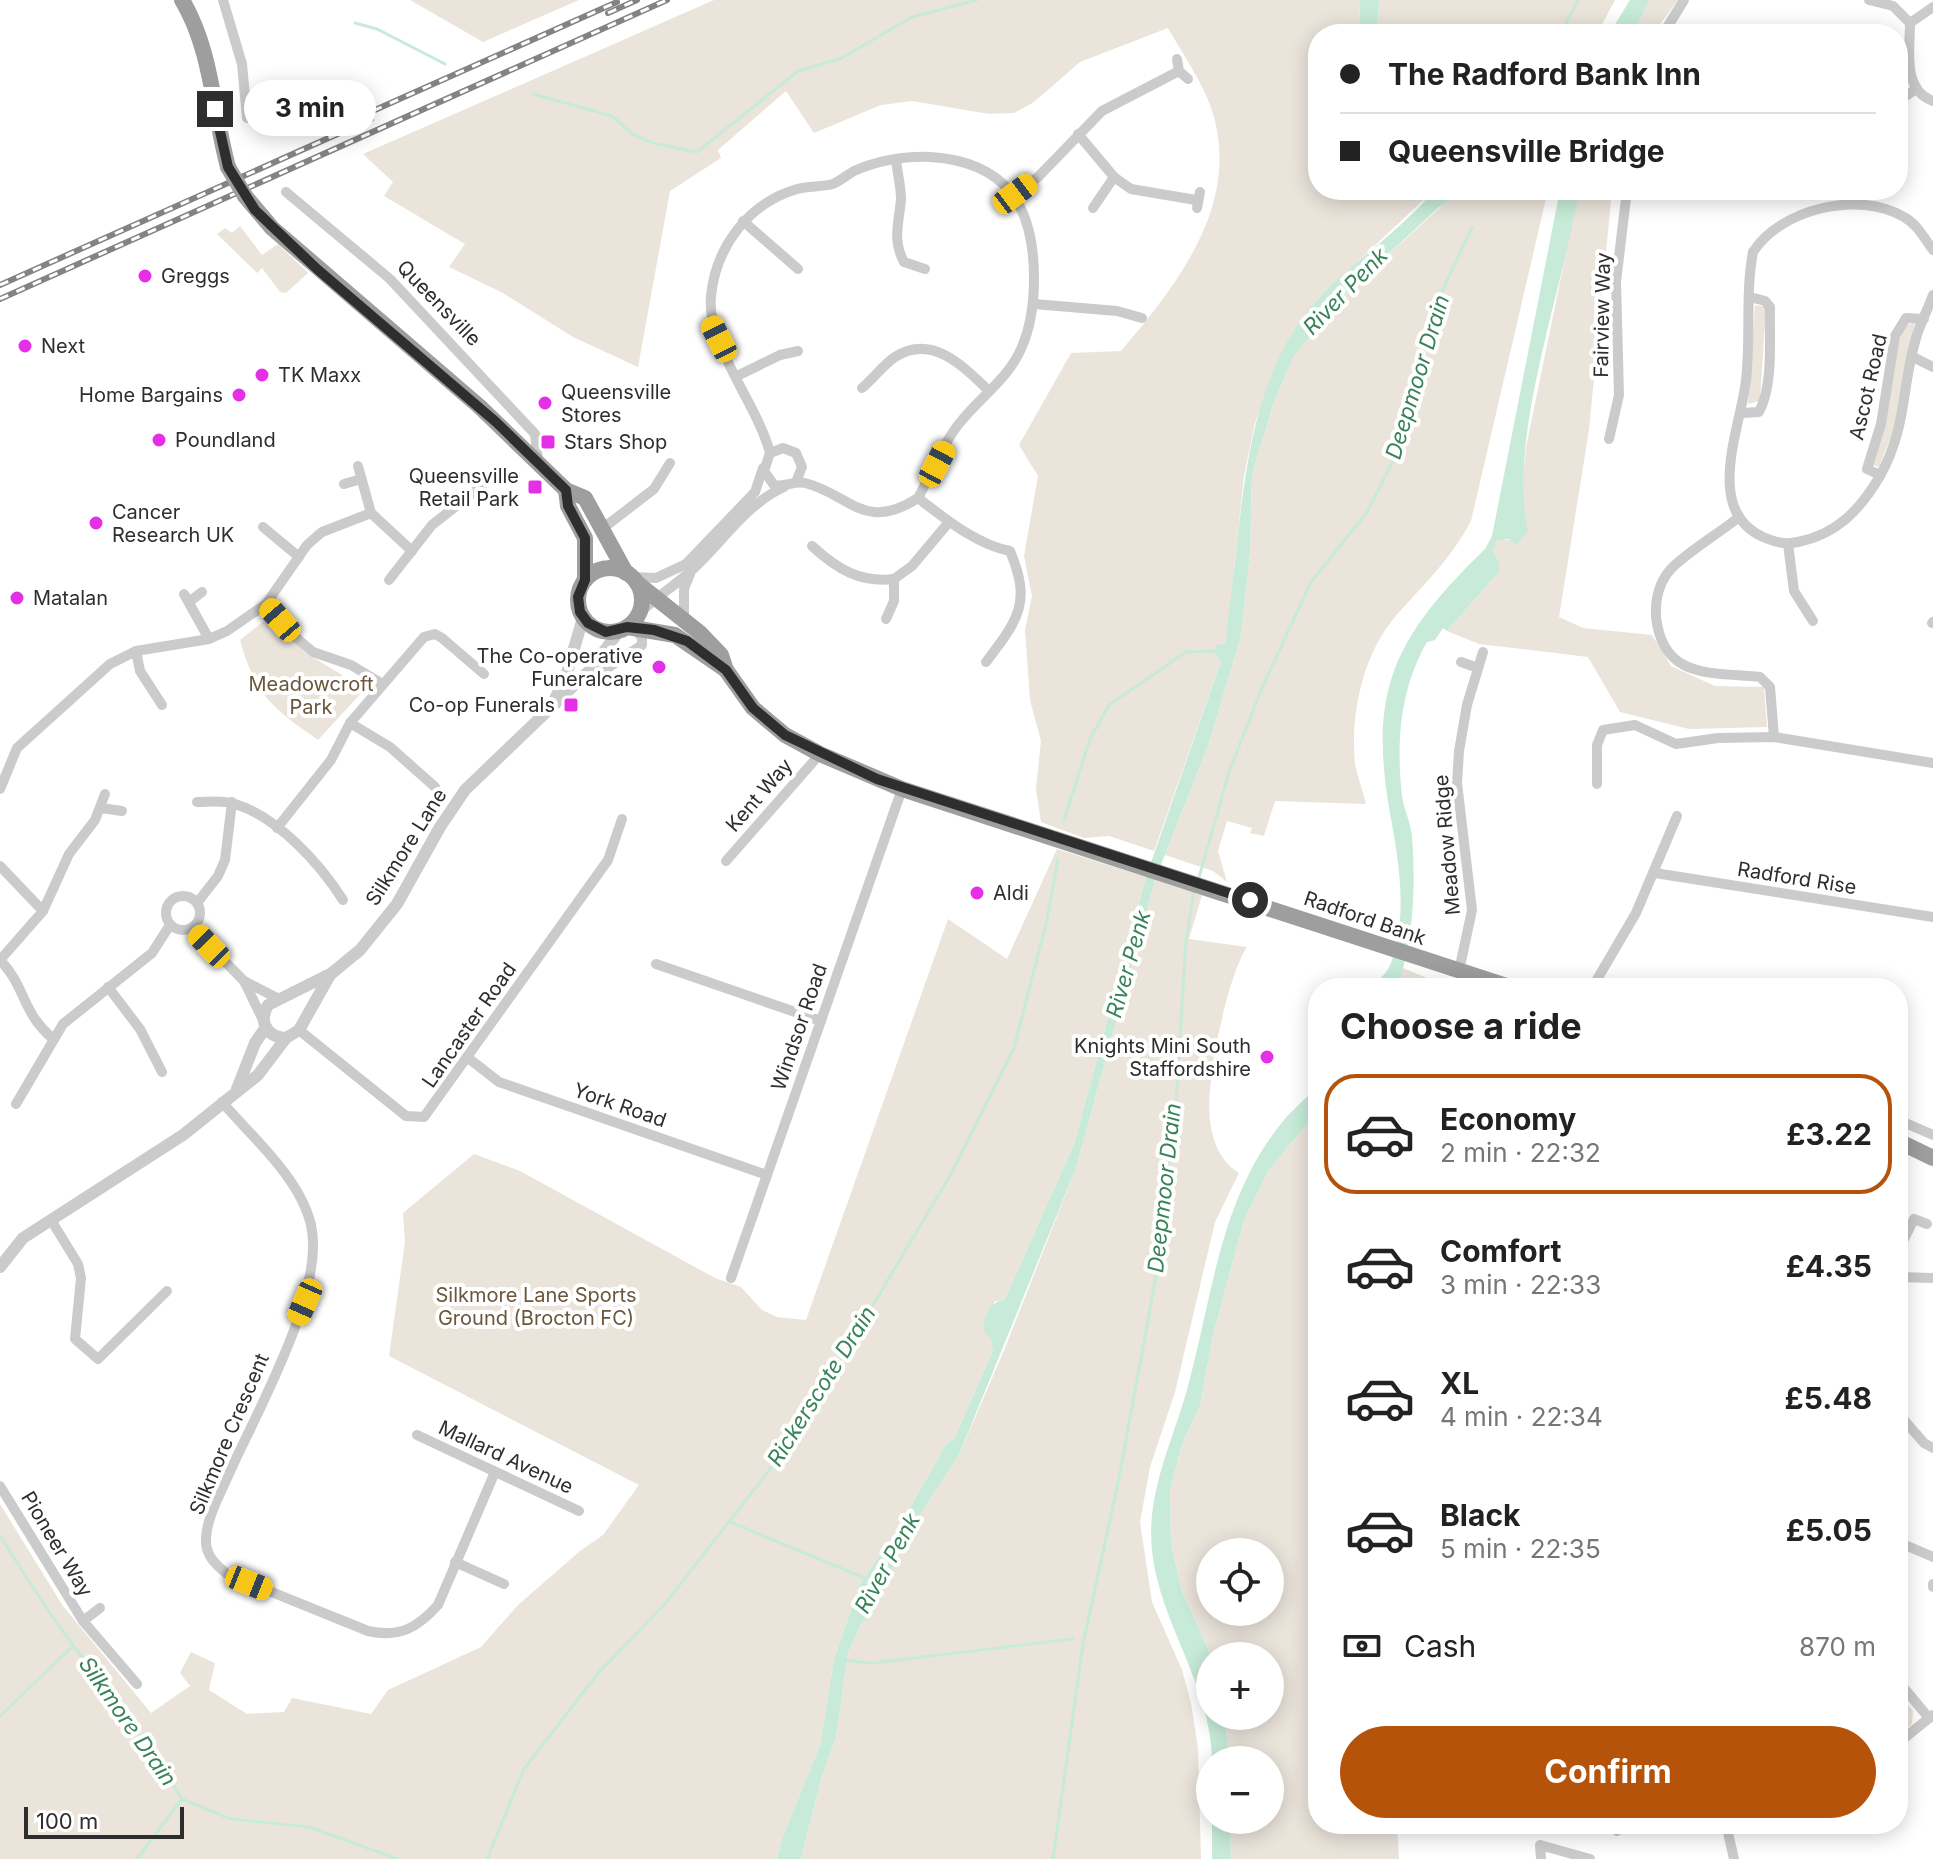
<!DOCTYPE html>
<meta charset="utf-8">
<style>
body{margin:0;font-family:Inter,sans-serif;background:#f2f2f2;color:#222;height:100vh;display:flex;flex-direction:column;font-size:30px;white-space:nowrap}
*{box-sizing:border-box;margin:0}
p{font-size:26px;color:#767676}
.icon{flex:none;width:44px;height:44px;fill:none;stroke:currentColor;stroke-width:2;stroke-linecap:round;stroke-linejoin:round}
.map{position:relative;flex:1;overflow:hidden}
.panel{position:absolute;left:1308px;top:978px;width:600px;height:856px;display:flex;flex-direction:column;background:#fff;border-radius:32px;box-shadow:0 4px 20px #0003}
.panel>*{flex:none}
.top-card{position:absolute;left:1308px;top:24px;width:600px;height:176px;border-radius:32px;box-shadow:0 4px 20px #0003;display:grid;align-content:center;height:176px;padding:0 32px;background:#fff}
.tools{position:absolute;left:1196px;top:1538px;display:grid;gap:16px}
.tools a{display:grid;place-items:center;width:88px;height:88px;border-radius:50%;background:#fff;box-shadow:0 4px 20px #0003;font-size:40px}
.scale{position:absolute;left:24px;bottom:20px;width:160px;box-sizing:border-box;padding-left:8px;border:4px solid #2e2e2e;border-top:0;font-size:22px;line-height:28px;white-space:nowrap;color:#2e2e2e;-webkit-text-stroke:6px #fff;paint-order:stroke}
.end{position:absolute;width:36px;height:36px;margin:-18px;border:10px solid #2e2e2e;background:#fff;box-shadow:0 0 0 4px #fff}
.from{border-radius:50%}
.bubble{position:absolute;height:56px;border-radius:28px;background:#fff;box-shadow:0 4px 20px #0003;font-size:26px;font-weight:700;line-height:56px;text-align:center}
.car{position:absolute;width:24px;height:48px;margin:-24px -12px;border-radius:10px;box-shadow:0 0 6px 2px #0007;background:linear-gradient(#f5c518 24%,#345 0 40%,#f5c518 0 76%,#345 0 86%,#f5c518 0)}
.top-card b{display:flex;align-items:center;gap:28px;height:76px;font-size:30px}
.top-card b+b{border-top:2px solid #e0e0e0}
.top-card i{width:20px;height:20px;background:#222}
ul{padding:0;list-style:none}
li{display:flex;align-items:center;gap:24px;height:120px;margin:0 16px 12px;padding:0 16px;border:4px solid transparent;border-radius:32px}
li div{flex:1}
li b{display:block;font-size:30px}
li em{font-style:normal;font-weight:700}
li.current{border-color:#b45309}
li>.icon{width:72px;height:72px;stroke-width:1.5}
h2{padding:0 32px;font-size:36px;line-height:96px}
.pay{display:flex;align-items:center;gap:20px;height:88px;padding:0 32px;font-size:30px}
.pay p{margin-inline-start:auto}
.button{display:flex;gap:16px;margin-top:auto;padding:16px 32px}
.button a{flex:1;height:92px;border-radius:48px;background:#b45309;color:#fff;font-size:32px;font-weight:700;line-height:92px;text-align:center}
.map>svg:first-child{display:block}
.green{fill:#ebe4db;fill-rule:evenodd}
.water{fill:#c7ebd8}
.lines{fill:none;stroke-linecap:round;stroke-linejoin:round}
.stream{stroke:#c7ebd8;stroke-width:3}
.minor{stroke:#cbcbcb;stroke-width:10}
.tertiary{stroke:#cbcbcb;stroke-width:12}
.trunk{stroke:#9e9e9e;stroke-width:16}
.rail-casing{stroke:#838383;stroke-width:6}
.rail{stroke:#fff;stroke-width:3;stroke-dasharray:9;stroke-linecap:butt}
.trunk-bridge{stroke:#9e9e9e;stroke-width:16}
.route{stroke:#2e2e2e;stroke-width:10}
.poi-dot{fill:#e42fe6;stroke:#fff;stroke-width:3}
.labels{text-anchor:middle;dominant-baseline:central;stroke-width:8;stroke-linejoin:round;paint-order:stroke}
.poi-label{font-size:20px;fill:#2e2e2e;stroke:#fff;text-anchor:start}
.street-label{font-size:20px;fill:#2e2e2e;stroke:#fff}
.park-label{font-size:20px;fill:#6a573b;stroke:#fff}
.water-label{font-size:22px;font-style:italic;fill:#38835a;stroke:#fff}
</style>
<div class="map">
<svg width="1933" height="1859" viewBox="0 0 1933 1859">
<rect width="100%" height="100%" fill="#fff"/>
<g class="green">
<polygon points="410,0 579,0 483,42"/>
<path d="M714 0H1360L1359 34H1318V190H1434L1320 297 1273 374 1255 423 1244 476 1226 645 1215 654 1221 661 1154 851 1109 836 1084 838 1041 822 1036 789 1041 741 1030 700 1025 630 1032 596 1024 556 1038 476 1019 445 1071 353 1121 351C1174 288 1237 211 1215 121 1207 88 1185 58 1168 28L1080 62 1034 102 1014 113 989 114 912 101 881 105 814 133 786 91 718 150 721 158 670 191 638 367 573 337 503 293 449 267 465 244 384 196 393 182 363 154Z"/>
<polygon points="1380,0 1615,0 1597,34 1376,34"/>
<polygon points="1649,0 1678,0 1653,34 1634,34"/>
<path d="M1459 190H1548L1471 521C1451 559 1423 585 1395 617 1363 654 1350 715 1355 763 1357 776 1363 791 1366 804L1275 801 1264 836 1250 833 1252 828 1227 821 1218 851 1227 882 1213 871 1165 855 1208 746 1241 636 1250 554 1252 475 1272 408 1292 359 1341 298Z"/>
<polygon points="1579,190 1612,190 1589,430 1559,617 1583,628 1652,635 1671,666 1715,686 1764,687 1767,727 1689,729 1620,712 1588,657 1479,644 1447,631 1497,574 1498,562 1493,550 1497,539 1513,540 1526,520 1521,498 1526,447"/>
<polygon points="240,226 262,255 278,244 308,273 286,293 280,292 262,268 257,273 217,234 225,228 232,233"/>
<polygon points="1755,305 1766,307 1760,401 1748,404"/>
<polygon points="1915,323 1894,429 1879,467 1872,465 1898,342 1906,325"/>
<path d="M269 617 306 653 365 689 318 740C271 707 256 696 240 640Z"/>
<polygon points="1057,849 1146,877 1074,1144 1005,1299 994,1302 993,1350 955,1437 946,1444 900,1525 860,1584 834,1659 820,1745 782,1839 777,1859 0,1859 0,1504 63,1606 151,1713 190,1686 180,1673 191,1652 215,1663 209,1690 247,1714 284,1712 292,1698 371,1714 388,1690 481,1647 518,1605 580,1551 603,1535 639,1485 389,1356 405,1242 403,1213 474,1154 520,1171 715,1278 741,1287 762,1310 777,1317 806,1320 948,919 1007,959"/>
<path d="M1155 880 1202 895 1189 939 1247 947C1227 977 1205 1084 1210 1121 1213 1142 1220 1161 1239 1173L1215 1222 1175 1392 1150 1467 1140 1522 1152 1602 1182 1670 1191 1703 1198 1748 1201 1859H801L822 1776 836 1738 848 1653 861 1624 879 1602 903 1540 959 1455 1005 1348 1076 1168Z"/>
<polygon points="1403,968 1451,988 1398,988"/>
<path d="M1318 1111V1824H1397L1399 1859H1231L1230 1820H1270V1760H1229L1225 1716H1270V1656H1211L1182 1591 1171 1544 1170 1490 1182 1444 1200 1406 1213 1335 1244 1220 1268 1171ZM1210 1552H1270V1612H1210Z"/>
<polygon points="1898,1693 1913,1711 1912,1724 1898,1736"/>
</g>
<g class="water">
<polygon points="1360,0 1380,0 1376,34 1359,34"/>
<polygon points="1630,0 1649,0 1634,34 1609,34"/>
<path d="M1434 190H1459V193L1438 208 1341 298 1292 359 1272 408 1252 475 1250 554 1241 636 1208 746 1155 880 1076 1168 959 1455 903 1540 880 1602 861 1624 848 1653 836 1738 822 1776 801 1859H777L782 1839 820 1745 834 1659 860 1584 900 1525 946 1444 955 1437 993 1350 991 1339 983 1330C985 1314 988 1304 1005 1299L1074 1144 1146 877 1221 661 1215 654 1216 645 1226 644C1228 610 1234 576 1237 542 1247 456 1258 364 1319 298 1354 260 1401 231 1434 190Z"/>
<path d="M1560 190H1579C1564 288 1507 437 1528 531L1517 545 1509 539 1497 540 1493 550 1500 565 1497 574 1447 631 1443 628 1435 640 1427 642C1400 689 1396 742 1402 796 1404 810 1411 823 1412 837 1416 893 1413 935 1398 988H1375C1379 978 1388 972 1391 963 1407 919 1400 869 1392 824 1367 694 1391 640 1485 549L1492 536Z"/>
<path d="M1318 1086V1111L1268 1171 1244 1220 1213 1335 1200 1406 1182 1444 1170 1490 1171 1544 1182 1591 1211 1656 1210 1716H1225L1229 1760H1212C1211 1685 1160 1624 1152 1551 1146 1491 1173 1442 1188 1386 1213 1294 1220 1197 1284 1120 1294 1108 1307 1098 1318 1086Z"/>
<polygon points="1212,1820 1230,1820 1231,1859 1212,1859"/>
</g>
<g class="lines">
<g class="stream">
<polyline points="355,23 377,29 445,64"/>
<polyline points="1560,34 1578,0"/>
<polyline points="533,94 612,116 634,135 653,143 697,152 798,71 840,59 912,17 977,0"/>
<polyline points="1064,820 1090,739 1109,705 1186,652 1217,651"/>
<polyline points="1198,881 1229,772 1262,688 1311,582 1367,512 1400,448 1434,309 1472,227"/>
<polyline points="730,1522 867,1579"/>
<polyline points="0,1536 51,1615 155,1756 182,1799 231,1819 309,1827 398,1859"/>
<polyline points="842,1660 873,1663 1073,1639"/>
<polyline points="0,1716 72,1647"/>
<polyline points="137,1859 182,1799"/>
<polyline points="487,1859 524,1769 599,1672 664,1605 792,1441 951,1174 1014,1048 1047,920 1058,859"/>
<polyline points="1053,1859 1083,1644 1118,1483 1155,1282 1176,1104 1186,940 1194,892"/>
</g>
<g class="minor">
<polyline points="223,0 242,64 247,118"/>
<path d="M1869 0 1893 6 1910 23C1910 50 1902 90 1933 101"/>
<polyline points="1910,23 1933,7"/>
<polyline points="1663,34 1684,0"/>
<polyline points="1177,59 1179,71 1188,79"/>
<polyline points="1898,101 1916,89"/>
<polyline points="1078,134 1114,177 1131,189 1196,200"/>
<path d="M896 159C897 172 901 186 901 199 899 223 892 240 904 262L925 269"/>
<polyline points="286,192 390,279 535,434 538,460"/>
<polyline points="1015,194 1038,177 1102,111 1179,71"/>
<polyline points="1093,208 1114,177"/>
<polyline points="1197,208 1200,192"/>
<polyline points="743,221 798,269"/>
<path d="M1933 250C1924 238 1917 224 1904 217 1858 190 1781 209 1753 252 1745 294 1751 338 1746 380 1741 427 1703 510 1763 537 1775 542 1784 545 1798 542 1837 534 1860 510 1880 476 1908 426 1901 385 1917 335 1921 322 1928 309 1933 295"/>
<polyline points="1034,304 1117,311 1142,318"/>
<polyline points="1913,357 1933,367"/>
<polyline points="737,376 780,355 798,351"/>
<path d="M862 388C873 379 883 365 895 357 932 333 964 367 989 391"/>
<path d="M1742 413 1759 412C1774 384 1769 338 1770 307L1765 301 1750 297"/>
<polyline points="1609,439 1619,395 1616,282 1627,190"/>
<path d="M770 453C757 403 706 345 711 296 716 246 749 203 797 189 808 186 822 187 833 184 840 181 847 175 854 171 877 161 905 156 931 157 1007 162 1034 207 1034 278 1034 303 1031 327 1021 349 1009 377 982 396 963 419 944 440 932 473 918 498 864 533 850 494 805 483 794 480 786 488 774 485L764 471 770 453 783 448 796 453 802 467 796 482"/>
<polyline points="358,466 371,513 412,551"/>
<polyline points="1880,475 1867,469 1881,424 1895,336 1906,318 1924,319"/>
<polyline points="344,484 361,479"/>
<path d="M918 498C944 518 977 545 1010 551 1032 603 1018 620 986 662"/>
<path d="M1739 517C1721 532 1684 554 1670 570 1659 583 1655 600 1656 617 1663 680 1712 672 1760 677L1770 687 1774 737"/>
<polyline points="263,527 299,557"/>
<polyline points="602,529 654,489 670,463"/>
<polyline points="1788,544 1794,591 1813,621"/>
<path d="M812 546C837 569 860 583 894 579"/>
<polyline points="632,577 656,578 686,564 755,492 763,468"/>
<polyline points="894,579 912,566 949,522"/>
<polyline points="389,580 432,525 483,485"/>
<polyline points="184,594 209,639"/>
<polyline points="189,602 202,592"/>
<polyline points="266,604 293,635 313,652 351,665 381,683"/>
<path d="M639 614C655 597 675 586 692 570 722 543 746 504 784 487"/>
<polyline points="684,618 684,589 690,574"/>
<polyline points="886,619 894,601 894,579"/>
<polyline points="1932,623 1933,622"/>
<polyline points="136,651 140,671 162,705"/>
<polyline points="601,658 604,667 609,667 642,645 642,638 635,629"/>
<polyline points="1461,662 1478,668"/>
<polyline points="350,723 390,747 435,787"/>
<polyline points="1597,784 1597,745 1603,730 1635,725 1676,744 1718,738 1774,737 1933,763"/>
<polyline points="0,789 17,748 110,664 136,651 209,639 227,631 266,604 307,545 322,532 371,513"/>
<path d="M197 802C210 802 223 800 235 804 278 817 320 864 343 900"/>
<polyline points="101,808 122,811"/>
<polyline points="277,828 331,760 350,723 424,637 435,634 442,638 484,674"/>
<polyline points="726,861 820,754"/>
<polyline points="0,866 43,911"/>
<polyline points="1655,873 1933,917"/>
<circle cx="183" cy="913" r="17"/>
<polyline points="197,903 218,876 225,860 232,802"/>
<polyline points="192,928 244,981 279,999"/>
<polyline points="0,960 43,911 69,854 95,820 105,794"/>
<path d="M0 960C26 987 21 1011 52 1038"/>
<polyline points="656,964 821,1021"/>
<polyline points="1459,971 1472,910 1457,783 1459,751 1467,705 1483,652"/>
<polyline points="244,981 264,1022"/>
<polyline points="108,987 140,1029 162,1072"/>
<polyline points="1592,988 1636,913 1677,816"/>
<polyline points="299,1030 406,1116 424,1117 608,860 622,819"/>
<polyline points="467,1057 499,1082 767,1175"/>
<path d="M222 1102C252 1137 300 1178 311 1225 326 1291 256 1413 228 1476 220 1494 206 1520 206 1539 205 1555 216 1565 227 1574L368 1631C400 1638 417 1628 438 1605L495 1472"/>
<polyline points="16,1104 63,1024 152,953 170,925"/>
<polyline points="1903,1122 1933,1135"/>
<polyline points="51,1220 78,1264 81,1278 75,1339 98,1359 167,1291"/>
<polyline points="1898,1251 1914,1219 1927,1224"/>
<polyline points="1898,1277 1933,1278"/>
<polyline points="731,1278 902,789"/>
<polyline points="1898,1413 1924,1443 1933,1448"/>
<polyline points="417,1435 579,1511"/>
<polyline points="0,1486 83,1621 137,1684"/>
<polyline points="1898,1542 1933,1557"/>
<polyline points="455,1562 504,1584"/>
<polyline points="1933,1584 1933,1587"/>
<polyline points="83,1621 100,1608"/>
<polyline points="1898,1681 1929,1718"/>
<polyline points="1898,1743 1933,1715"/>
<polyline points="1614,1824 1617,1831"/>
<polyline points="1726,1824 1734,1859"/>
<polyline points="1541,1859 1540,1845 1590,1859"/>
</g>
<g class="tertiary">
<polyline points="554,701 566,676 583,618"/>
<path d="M286 1038C267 1037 258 1022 268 1005L332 973 360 950 397 904 440 827 465 790 590 670 620 630"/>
<polyline points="237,1089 255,1043 266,1027"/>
<polyline points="0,1267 23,1238 183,1135 258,1075 286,1038 299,1030 330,975"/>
</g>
<g class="trunk">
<path d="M182 0C212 50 213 112 228 167"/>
<polyline points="245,196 272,228 480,407 566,490 585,498 626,573"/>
<polyline points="566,490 568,506 585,538 585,580"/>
<circle cx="610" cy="600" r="32"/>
<polyline points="637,583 700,633 721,655 726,670 753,708 785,735 820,754 902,789 1513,988"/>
<polyline points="627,627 675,635 726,670"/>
<polyline points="1898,1141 1933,1158"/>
</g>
<defs>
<g id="rail">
<polyline points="608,13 637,0"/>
<polyline points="357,118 617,2"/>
<polyline points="0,285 371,119"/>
<polyline points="0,299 667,0"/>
</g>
</defs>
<use href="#rail" class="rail-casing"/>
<use href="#rail" class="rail"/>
<polyline class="trunk-bridge" points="228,167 245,196"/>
</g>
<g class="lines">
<polyline class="route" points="215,109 228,167 255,210 317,269 496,422 566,490 568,506 585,538 585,580 578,597 580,612 588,623 606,632 627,627 654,630 687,641 726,670 753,708 785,735 877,779 1250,900"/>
</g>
<g class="poi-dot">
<circle cx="145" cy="276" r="8"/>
<circle cx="25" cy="346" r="8"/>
<circle cx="262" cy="375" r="8"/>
<circle cx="239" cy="395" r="8"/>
<circle cx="545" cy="403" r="8"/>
<circle cx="159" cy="440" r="8"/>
<rect x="540" y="434" width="16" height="16" rx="4"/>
<rect x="527" y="479" width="16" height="16" rx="4"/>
<circle cx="96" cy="523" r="8"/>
<circle cx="17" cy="598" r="8"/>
<circle cx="659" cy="667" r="8"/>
<rect x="563" y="697" width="16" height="16" rx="4"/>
<circle cx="977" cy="893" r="8"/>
<circle cx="1267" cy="1057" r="8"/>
</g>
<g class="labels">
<g class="poi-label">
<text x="161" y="276">Greggs</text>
<text x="41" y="346">Next</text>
<text x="278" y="375">TK Maxx</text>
<text x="561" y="392">Queensville<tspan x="561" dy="23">Stores</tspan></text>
<text x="223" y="395" text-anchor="end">Home Bargains</text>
<text x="175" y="440">Poundland</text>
<text x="564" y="442">Stars Shop</text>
<text x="519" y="476" text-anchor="end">Queensville<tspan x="519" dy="23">Retail Park</tspan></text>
<text x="112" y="512">Cancer<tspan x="112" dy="23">Research UK</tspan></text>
<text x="33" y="598">Matalan</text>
<text x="643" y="656" text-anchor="end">The Co-operative<tspan x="643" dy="23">Funeralcare</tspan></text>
<text x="555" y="705" text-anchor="end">Co-op Funerals</text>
<text x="993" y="893">Aldi</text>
<text x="1251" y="1046" text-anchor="end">Knights Mini South<tspan x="1251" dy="23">Staffordshire</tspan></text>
</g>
<g class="street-label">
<text transform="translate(439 303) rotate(46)">Queensville</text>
<text transform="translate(1602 315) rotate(-89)">Fairview Way</text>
<text transform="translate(1868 387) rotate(-77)">Ascot Road</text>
<text transform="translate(759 795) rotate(-49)">Kent Way</text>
<text transform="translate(1447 845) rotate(-95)">Meadow Ridge</text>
<text transform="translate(406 847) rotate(-58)">Silkmore Lane</text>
<text transform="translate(1797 878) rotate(9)">Radford Rise</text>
<text transform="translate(1365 918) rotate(19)">Radford Bank</text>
<text transform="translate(469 1025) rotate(-55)">Lancaster Road</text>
<text transform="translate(799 1027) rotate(-71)">Windsor Road</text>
<text transform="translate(620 1105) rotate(19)">York Road</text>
<text transform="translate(229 1434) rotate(-67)">Silkmore Crescent</text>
<text transform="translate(506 1457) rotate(25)">Mallard Avenue</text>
<text transform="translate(57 1544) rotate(59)">Pioneer Way</text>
</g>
<g class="park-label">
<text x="311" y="684">Meadowcroft<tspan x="311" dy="23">Park</tspan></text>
<text x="536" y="1295">Silkmore Lane Sports<tspan x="536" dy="23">Ground (Brocton FC)</tspan></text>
</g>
<g class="water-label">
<text transform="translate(1345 291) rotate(-46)">River Penk</text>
<text transform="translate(1417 377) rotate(-73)">Deepmoor Drain</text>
<text transform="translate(1128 964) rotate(-74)">River Penk</text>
<text transform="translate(1164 1188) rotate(-84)">Deepmoor Drain</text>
<text transform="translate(821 1386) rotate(-58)">Rickerscote Drain</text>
<text transform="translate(887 1563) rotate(-61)">River Penk</text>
<text transform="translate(128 1721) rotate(55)">Silkmore Drain</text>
</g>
</g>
</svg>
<div class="tools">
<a><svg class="icon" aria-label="locate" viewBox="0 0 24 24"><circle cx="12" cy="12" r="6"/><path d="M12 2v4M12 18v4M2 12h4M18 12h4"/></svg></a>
<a>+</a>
<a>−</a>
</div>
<div class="scale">100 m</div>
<i class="end from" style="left:1250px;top:900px"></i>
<i class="end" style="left:215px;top:109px"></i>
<div class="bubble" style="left:244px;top:80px;width:132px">3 min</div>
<i class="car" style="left:1015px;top:194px;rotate:53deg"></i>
<i class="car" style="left:719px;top:339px;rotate:333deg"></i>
<i class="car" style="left:937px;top:464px;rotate:28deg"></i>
<i class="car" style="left:280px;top:620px;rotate:319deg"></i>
<i class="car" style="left:209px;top:946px;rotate:316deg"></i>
<i class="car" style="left:305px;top:1302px;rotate:204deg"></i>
<i class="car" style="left:249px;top:1583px;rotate:112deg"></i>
<div class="top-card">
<b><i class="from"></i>The Radford Bank Inn</b>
<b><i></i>Queensville Bridge</b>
</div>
<section class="panel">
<h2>Choose a ride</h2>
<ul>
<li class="current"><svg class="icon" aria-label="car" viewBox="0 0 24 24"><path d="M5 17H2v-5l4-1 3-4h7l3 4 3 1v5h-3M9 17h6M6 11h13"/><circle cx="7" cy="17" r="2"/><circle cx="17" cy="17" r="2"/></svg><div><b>Economy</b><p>2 min · 22:32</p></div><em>£3.22</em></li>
<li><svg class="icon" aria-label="car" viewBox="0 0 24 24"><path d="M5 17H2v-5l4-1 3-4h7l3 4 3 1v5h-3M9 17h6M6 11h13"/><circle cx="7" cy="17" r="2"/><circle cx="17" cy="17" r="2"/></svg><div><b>Comfort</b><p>3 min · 22:33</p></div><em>£4.35</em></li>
<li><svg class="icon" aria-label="car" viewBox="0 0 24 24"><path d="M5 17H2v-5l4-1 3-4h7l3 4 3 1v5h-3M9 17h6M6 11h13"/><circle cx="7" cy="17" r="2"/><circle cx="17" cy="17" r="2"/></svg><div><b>XL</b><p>4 min · 22:34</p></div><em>£5.48</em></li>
<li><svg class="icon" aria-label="car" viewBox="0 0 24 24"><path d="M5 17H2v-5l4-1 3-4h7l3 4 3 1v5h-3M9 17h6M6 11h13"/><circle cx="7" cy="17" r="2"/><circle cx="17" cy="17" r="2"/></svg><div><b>Black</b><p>5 min · 22:35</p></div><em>£5.05</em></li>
</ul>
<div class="pay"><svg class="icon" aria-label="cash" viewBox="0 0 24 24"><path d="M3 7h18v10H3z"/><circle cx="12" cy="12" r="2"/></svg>Cash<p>870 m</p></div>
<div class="button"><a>Confirm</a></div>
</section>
</div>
